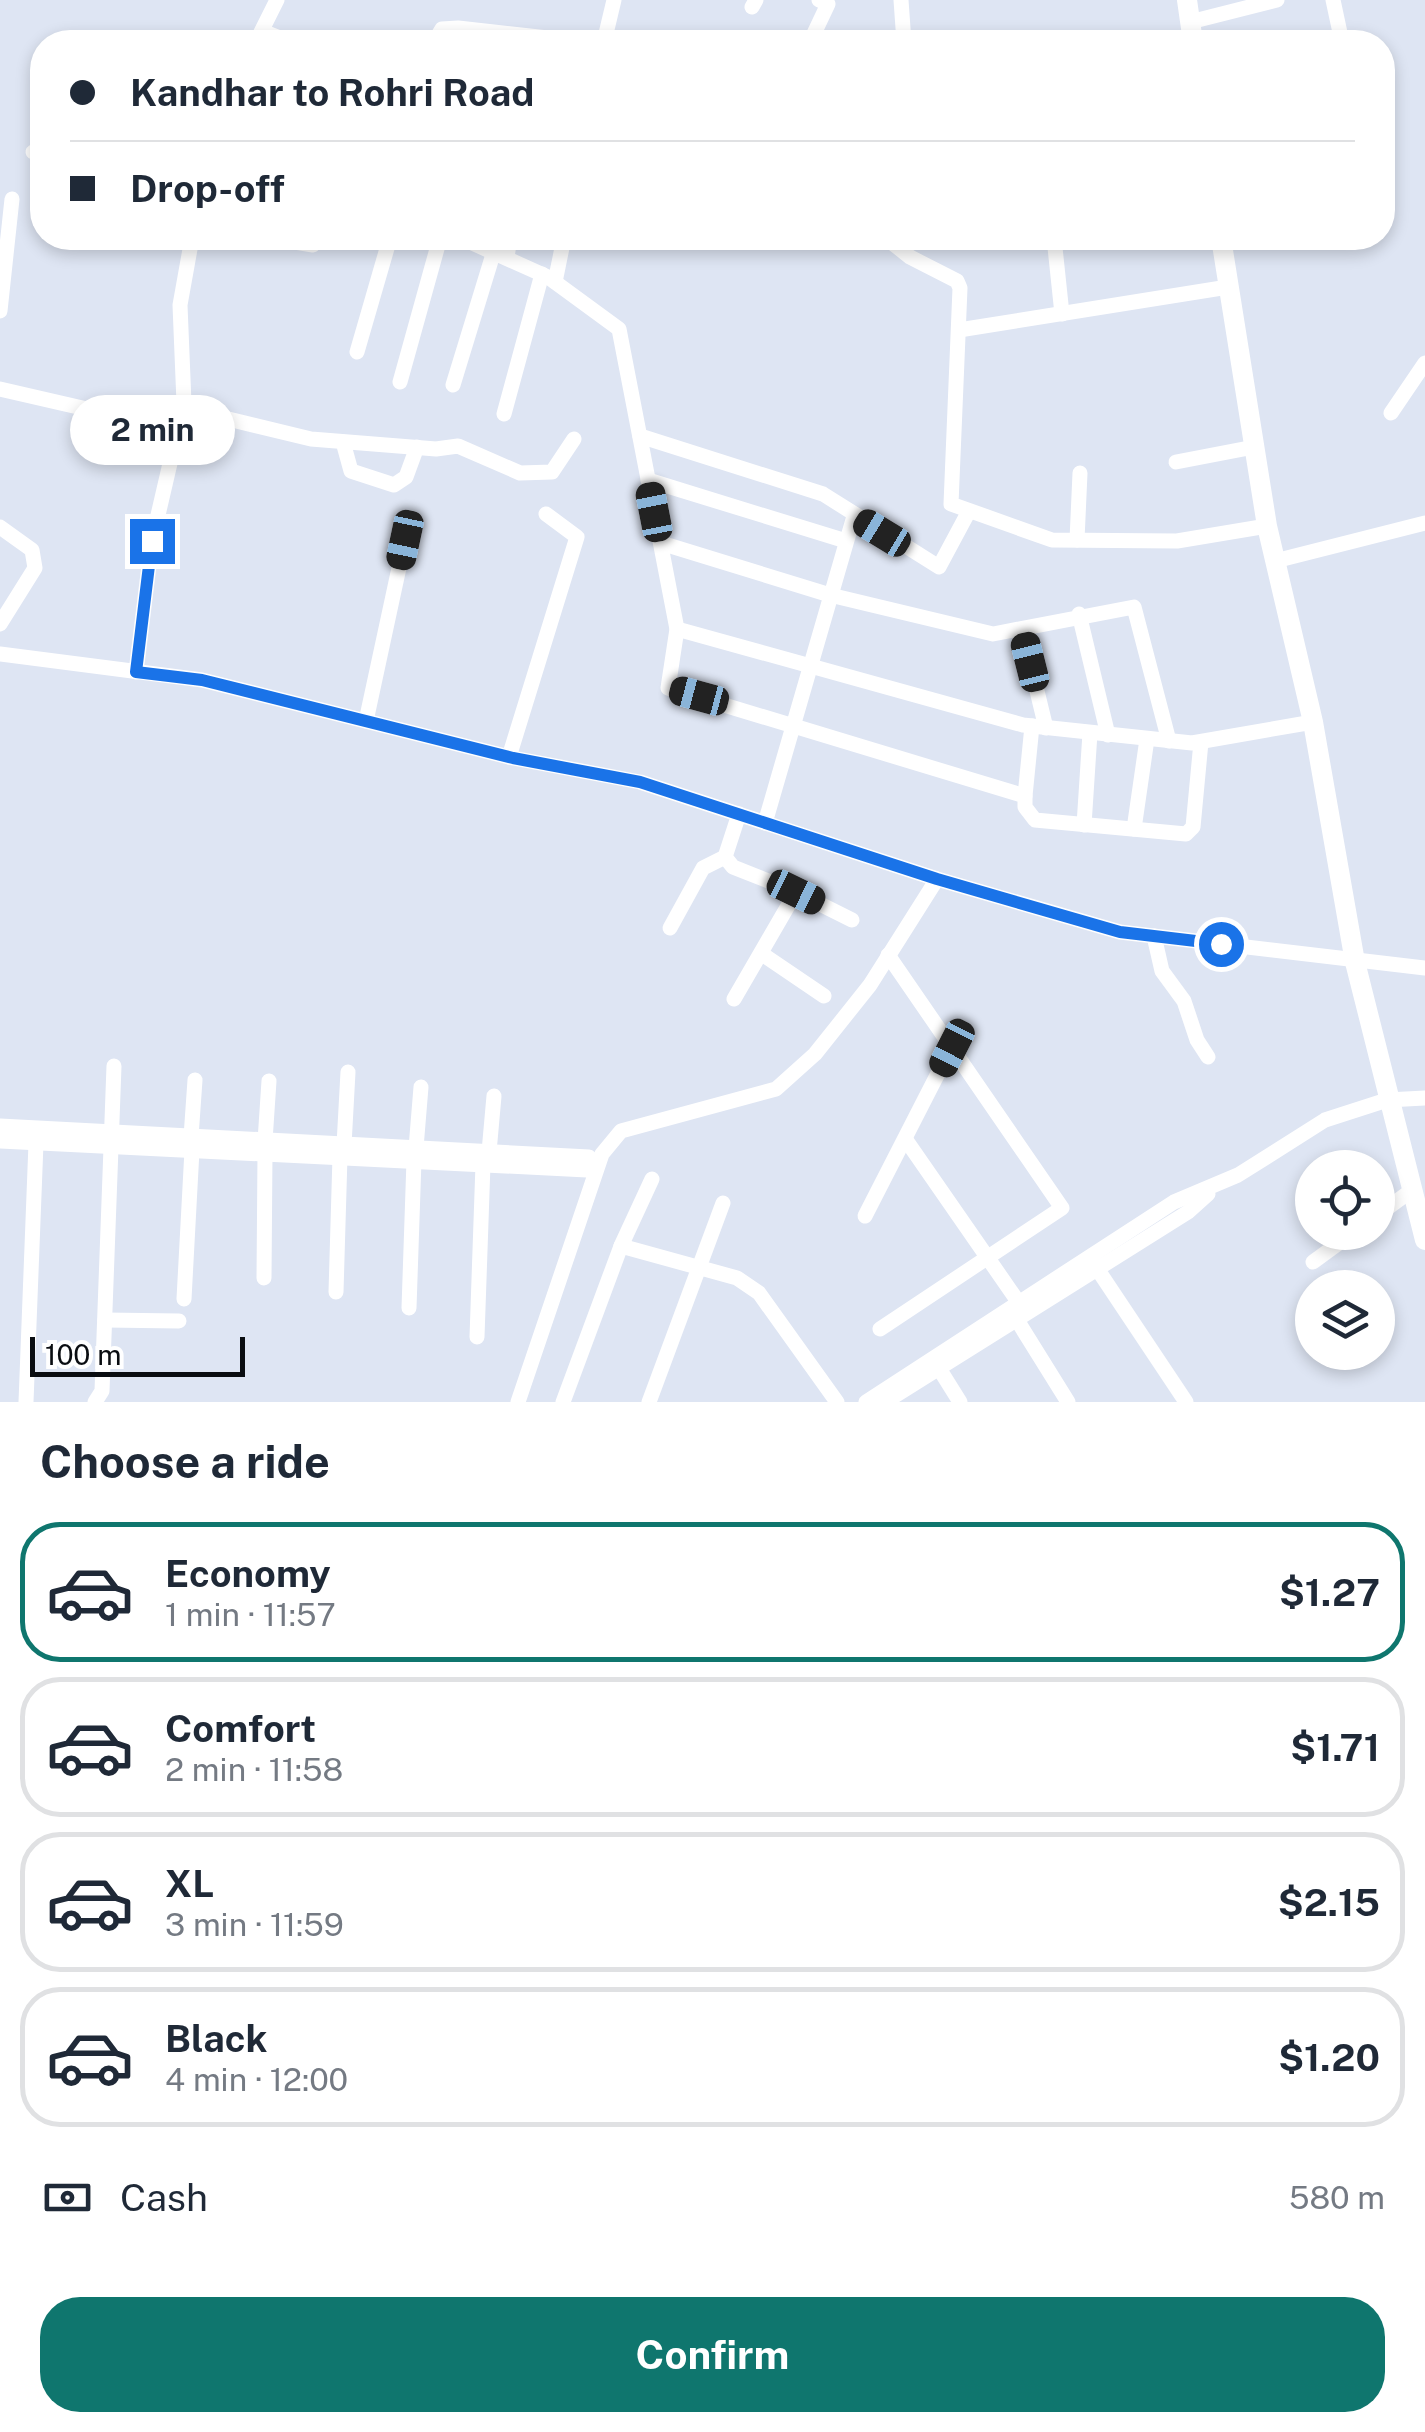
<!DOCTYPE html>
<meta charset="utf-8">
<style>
body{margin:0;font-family:"Public Sans",sans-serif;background:#f2f2f3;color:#1f2937;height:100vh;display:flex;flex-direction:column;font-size:38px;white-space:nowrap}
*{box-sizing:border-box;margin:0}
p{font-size:32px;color:#747a83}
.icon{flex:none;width:55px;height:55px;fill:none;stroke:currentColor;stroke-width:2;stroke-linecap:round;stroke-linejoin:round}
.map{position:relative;height:1402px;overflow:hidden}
.details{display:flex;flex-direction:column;background:#fff;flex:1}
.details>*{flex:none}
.banner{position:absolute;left:30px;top:30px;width:1365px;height:220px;border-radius:40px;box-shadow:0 5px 15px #0003;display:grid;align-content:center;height:220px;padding:0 40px;background:#fff}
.fabs{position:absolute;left:1295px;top:1150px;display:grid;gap:20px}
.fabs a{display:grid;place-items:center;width:100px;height:100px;border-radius:50%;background:#fff;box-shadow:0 5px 15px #0003;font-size:50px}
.scale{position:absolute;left:30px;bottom:25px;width:215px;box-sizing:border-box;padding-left:10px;border:5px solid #0a0d11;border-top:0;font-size:28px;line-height:35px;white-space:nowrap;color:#0a0d11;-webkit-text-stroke:8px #fff;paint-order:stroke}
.end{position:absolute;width:45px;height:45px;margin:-22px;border:12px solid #1a73e8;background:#fff;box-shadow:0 0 0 5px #fff}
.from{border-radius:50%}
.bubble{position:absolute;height:70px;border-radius:35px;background:#fff;box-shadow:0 5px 15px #0003;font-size:32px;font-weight:700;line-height:70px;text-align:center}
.car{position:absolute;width:30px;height:60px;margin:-30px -15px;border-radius:12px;box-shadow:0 0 8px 2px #0007;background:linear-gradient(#222 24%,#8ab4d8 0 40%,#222 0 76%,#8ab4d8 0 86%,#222 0)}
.banner b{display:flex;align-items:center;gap:35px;height:95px;font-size:38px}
.banner b+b{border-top:2px solid #e0e1e3}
.banner i{width:25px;height:25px;background:#1f2937}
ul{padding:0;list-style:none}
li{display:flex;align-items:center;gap:30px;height:140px;margin:0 20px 15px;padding:0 20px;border:5px solid #e0e1e3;border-radius:40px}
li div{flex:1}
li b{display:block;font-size:38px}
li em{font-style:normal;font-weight:700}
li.current{border-color:#0f766e}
li>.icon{width:90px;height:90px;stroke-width:1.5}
h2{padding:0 40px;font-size:45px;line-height:120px}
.pay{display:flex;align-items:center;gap:25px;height:110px;padding:0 40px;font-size:38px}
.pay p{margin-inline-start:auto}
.primary-button{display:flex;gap:20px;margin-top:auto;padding:20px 40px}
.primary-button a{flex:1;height:115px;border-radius:40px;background:#0f766e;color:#fff;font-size:40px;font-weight:700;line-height:115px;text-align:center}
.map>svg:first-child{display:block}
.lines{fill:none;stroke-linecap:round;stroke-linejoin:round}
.minor{stroke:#fff;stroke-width:15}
.major{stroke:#fff;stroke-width:20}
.route{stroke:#1a73e8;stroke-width:12}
</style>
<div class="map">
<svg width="1425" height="1402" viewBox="0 0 1425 1402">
<rect width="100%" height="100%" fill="#dee5f3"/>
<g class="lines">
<g class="minor">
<polyline points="901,0 904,42"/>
<polyline points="1333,0 1342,42"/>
<polyline points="752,7 756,0"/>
<polyline points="1190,22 1277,0"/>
<polyline points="262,31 290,42"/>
<polyline points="256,42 277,0"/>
<polyline points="434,42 442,29 458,28 584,42"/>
<polyline points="604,42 614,0"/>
<polyline points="810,42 828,4 819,0"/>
<polyline points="33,152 42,154"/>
<polyline points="271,238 313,245"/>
<polyline points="461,238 548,277 619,329 677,629 668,688 1025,796"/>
<polyline points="886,238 910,257 957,281 960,288 951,504 1052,540 1177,541 1267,526"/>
<polyline points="1054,238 1062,314"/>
<polyline points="507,257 510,238"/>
<polyline points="555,282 564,238"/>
<polyline points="0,311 12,199"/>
<polyline points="959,330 1228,287"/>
<polyline points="357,352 390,238"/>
<polyline points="400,382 440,238"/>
<polyline points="453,385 494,251"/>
<polyline points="0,389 178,430"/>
<polyline points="183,408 311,439 436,449 458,446 520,473 552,472 574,439"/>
<polyline points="1391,413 1425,363"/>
<polyline points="504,414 542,274"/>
<polyline points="640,436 823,494 939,567 969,511"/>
<polyline points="343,442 351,471 394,485 406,477 417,447"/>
<polyline points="1176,462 1254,447"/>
<polyline points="648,480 846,541"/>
<polyline points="0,527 32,550 35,568 0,624"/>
<polyline points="1077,540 1080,473"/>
<polyline points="661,543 830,595 993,634 1134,607 1169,741"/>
<polyline points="1275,561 1425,523"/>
<polyline points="1079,614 1108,735"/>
<polyline points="677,629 1023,725 1192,743 1313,722"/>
<polyline points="1022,629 1046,728"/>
<polyline points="0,654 202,680 513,758 640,782 937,879 1120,932 1425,968"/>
<polyline points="136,672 152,541 184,403 180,305 192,238"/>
<polyline points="366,721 405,540"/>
<polyline points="1032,726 1025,796 1025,807 1035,820 1186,834 1193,827 1201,742"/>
<polyline points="509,757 577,537 546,514"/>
<polyline points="765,823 854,516"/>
<polyline points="1084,825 1090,733"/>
<polyline points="1134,829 1147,739"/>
<polyline points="796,892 852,920"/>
<polyline points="670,928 703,868 725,857"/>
<polyline points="1154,936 1162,971 1184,1001 1197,1040 1208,1057"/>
<polyline points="762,954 824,996"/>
<polyline points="734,999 796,892 733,867 725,857 739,814"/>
<polyline points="0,1126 589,1157 587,1170 0,1141"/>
<polyline points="191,1137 195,1080"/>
<polyline points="906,1140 1019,1303"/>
<polyline points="265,1141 269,1081"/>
<polyline points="344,1145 348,1072"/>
<polyline points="416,1148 421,1087"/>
<polyline points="489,1152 494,1096"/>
<polyline points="1378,1215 1412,1190"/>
<polyline points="865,1216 951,1048"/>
<polyline points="621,1246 737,1278 759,1293 837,1402"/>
<polyline points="1092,1261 1186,1402"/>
<polyline points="1313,1262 1354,1232"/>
<polyline points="264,1278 265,1153"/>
<polyline points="336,1292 340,1156"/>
<polyline points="184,1299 192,1150"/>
<polyline points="409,1308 414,1160"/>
<polyline points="1012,1312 1068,1402"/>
<polyline points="105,1320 179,1321"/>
<polyline points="880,1329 1062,1208 888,955"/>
<polyline points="477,1337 483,1164"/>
<polyline points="935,1362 960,1402"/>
<polyline points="26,1402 36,1143"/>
<polyline points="95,1402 102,1391 114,1066"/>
<polyline points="518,1402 602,1154 621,1131 776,1089 815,1054 870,985 937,879"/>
<polyline points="563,1402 621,1246 652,1179"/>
<polyline points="649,1402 723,1203"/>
<polyline points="866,1402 1174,1202 1238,1175 1325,1120 1387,1100 1425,1098"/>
<polyline points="885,1402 1188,1212 1208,1194"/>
</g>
<g class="major">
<polyline points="1187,0 1193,42"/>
<polyline points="1221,238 1267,526 1313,722 1355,962 1425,1240"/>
</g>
</g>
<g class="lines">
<polyline class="route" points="152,541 136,672 202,680 513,758 640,782 937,879 1120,932 1221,944"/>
</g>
</svg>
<div class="fabs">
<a><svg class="icon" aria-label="locate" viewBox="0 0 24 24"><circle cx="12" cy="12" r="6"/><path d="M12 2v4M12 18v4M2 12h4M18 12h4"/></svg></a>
<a><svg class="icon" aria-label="layers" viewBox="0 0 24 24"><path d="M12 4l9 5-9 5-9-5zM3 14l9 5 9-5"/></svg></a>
</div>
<div class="scale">100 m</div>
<i class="end from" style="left:1221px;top:944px"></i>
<i class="end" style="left:152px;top:541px"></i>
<div class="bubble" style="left:70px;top:395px;width:165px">2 min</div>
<i class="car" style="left:654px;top:512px;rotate:349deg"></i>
<i class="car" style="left:882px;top:533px;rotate:301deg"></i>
<i class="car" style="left:405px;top:540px;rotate:192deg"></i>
<i class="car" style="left:1030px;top:662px;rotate:346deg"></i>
<i class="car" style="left:699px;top:696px;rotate:285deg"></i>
<i class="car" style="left:796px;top:892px;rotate:116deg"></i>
<i class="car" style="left:952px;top:1048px;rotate:207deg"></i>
<div class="banner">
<b><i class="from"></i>Kandhar to Rohri Road</b>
<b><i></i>Drop-off</b>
</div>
</div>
<section class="details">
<h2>Choose a ride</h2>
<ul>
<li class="current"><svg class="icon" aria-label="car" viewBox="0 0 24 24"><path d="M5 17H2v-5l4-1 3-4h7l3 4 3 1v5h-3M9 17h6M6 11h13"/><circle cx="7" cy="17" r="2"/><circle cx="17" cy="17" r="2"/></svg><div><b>Economy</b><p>1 min · 11:57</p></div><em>$1.27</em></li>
<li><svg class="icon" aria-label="car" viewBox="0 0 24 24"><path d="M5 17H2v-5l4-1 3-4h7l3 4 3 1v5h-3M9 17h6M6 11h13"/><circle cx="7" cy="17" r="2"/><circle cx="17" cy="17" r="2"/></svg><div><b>Comfort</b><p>2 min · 11:58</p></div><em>$1.71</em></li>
<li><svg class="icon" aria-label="car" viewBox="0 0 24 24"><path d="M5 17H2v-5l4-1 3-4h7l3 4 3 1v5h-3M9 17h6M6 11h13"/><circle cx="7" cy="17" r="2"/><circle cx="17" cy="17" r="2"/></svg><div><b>XL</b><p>3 min · 11:59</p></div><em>$2.15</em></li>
<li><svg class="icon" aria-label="car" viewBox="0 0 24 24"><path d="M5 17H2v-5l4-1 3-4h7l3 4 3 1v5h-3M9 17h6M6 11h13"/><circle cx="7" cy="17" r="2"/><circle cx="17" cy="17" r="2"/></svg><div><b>Black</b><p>4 min · 12:00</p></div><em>$1.20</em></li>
</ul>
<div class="pay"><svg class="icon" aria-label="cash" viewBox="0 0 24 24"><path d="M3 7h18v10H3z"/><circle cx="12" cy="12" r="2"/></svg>Cash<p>580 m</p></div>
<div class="primary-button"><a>Confirm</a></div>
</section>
